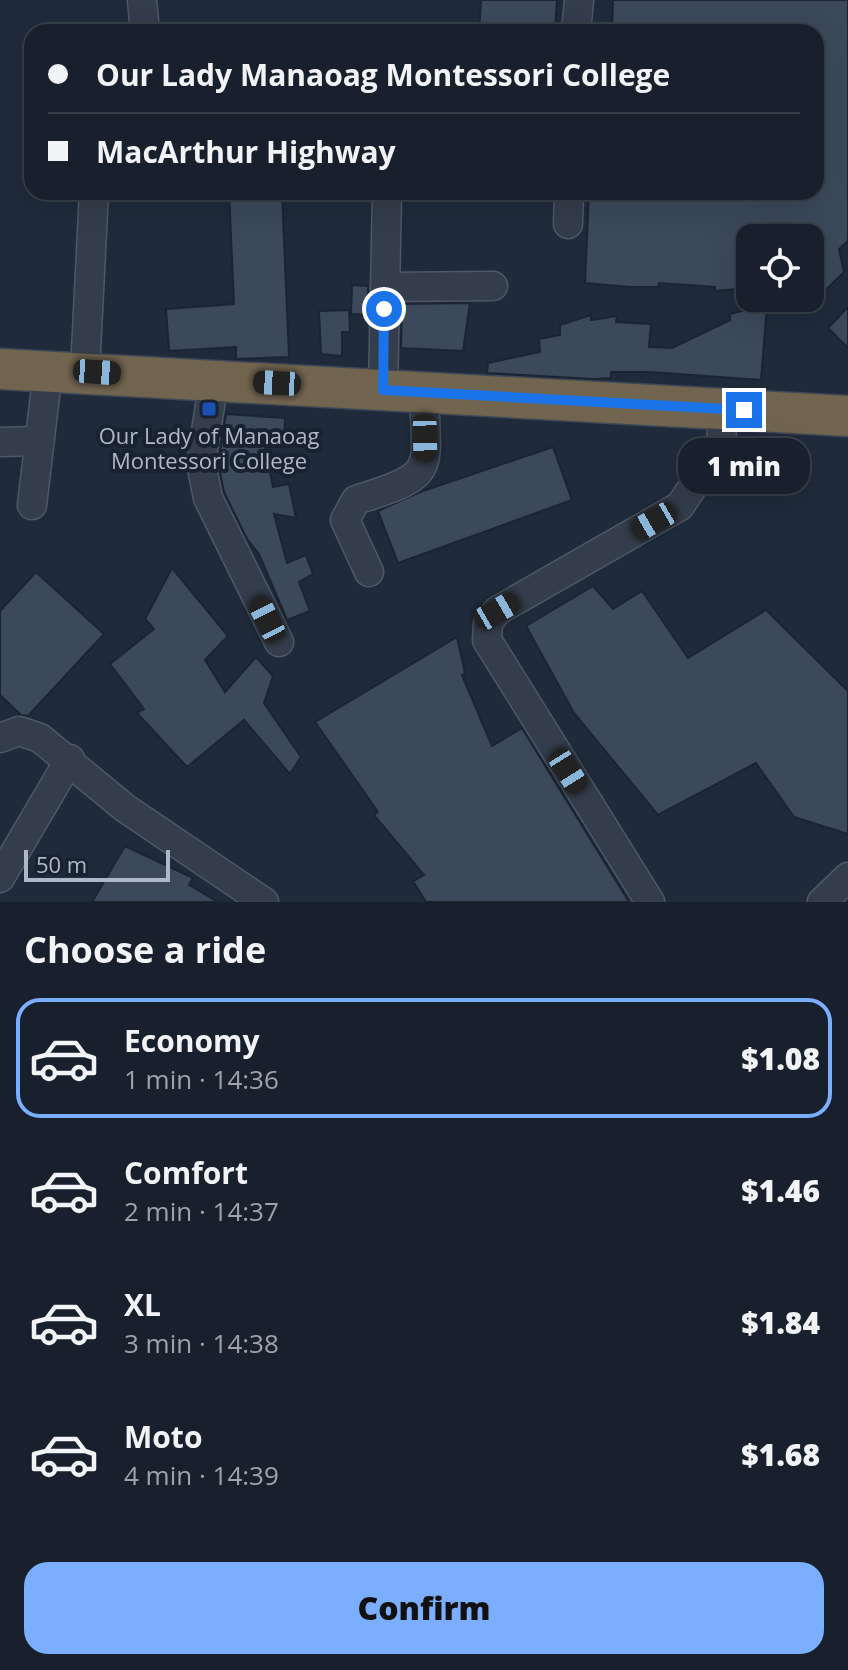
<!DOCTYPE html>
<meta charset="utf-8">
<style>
body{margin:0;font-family:"Open Sans",sans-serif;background:#242d38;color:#f1f3f6;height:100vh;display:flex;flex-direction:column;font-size:30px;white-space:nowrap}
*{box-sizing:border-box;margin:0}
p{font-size:26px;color:#9ea3a9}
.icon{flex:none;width:44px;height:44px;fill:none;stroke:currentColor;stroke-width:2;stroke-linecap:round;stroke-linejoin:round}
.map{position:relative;height:902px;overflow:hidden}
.panel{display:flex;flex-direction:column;background:#17202c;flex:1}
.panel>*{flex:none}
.hud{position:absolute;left:24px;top:24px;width:800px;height:176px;border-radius:24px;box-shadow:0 8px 32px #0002,0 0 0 2px #363e48;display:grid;align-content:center;height:176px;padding:0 24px;background:#17202c}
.tools{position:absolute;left:736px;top:224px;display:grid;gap:16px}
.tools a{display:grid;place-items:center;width:88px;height:88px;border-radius:16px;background:#17202c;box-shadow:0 8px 32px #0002,0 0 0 2px #363e48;font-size:40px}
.scale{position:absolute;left:24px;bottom:20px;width:146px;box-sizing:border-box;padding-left:8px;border:4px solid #aeb8c8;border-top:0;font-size:22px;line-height:28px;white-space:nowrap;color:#aeb8c8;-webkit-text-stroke:6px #192230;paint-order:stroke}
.end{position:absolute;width:36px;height:36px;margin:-18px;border:10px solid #1a73e8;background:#fff;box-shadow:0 0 0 4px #fff}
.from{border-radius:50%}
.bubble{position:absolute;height:56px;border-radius:24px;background:#17202c;box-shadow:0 8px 32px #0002,0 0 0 2px #363e48;font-size:26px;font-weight:800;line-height:56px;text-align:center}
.car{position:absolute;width:24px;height:48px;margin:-24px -12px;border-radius:10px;box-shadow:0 0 6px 2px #0007;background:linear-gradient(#222 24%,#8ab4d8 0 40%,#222 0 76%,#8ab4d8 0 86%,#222 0)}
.hud b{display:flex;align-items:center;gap:28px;height:76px;font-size:30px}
.hud b+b{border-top:2px solid #363e48}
.hud i{width:20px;height:20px;background:#f1f3f6}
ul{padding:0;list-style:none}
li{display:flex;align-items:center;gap:24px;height:120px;margin:0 16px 12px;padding:0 8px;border:4px solid transparent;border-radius:24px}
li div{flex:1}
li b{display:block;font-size:30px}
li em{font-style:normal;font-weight:800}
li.current{border-color:#7baeff}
li>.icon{width:72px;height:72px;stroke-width:1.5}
h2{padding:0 24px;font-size:36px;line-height:96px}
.primary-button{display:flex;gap:16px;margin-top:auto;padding:16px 24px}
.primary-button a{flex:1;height:92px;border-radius:24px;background:#7baeff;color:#111;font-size:32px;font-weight:800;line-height:92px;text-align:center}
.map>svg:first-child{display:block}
.building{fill:#3b495b;stroke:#1b2432;stroke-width:2}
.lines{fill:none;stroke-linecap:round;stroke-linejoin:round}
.minor-casing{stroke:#4e5866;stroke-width:31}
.highway-casing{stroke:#3e4856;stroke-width:43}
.minor{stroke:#333d4b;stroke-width:28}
.highway{stroke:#726550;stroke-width:40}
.route{stroke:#1a73e8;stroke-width:10}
.transit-dot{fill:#1a4fb4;stroke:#192230;stroke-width:3}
.labels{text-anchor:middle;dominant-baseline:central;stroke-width:8;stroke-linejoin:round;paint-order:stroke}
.poi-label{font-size:22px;fill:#aeb8c8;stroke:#192230}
</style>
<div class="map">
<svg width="848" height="902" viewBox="0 0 848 902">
<rect width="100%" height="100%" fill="#1f2b3b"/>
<g class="building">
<polygon points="481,0 557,0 555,32 479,32"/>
<polygon points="613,0 848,0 848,241 839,249 844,272 810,305 810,238 750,238 750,258 738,246 736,289 715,291 715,287 659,283 658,287 630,287 585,283 589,192 816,192 816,32 612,32"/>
<polygon points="229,192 282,192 289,357 236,359 236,347 169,351 166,309 234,304"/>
<polygon points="352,285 368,286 368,315 351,314"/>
<polygon points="470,303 463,351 401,348 402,304"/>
<polygon points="767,305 761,380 650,372 611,372 611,378 594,379 487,373 488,363 540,352 539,339 560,335 560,325 591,315 591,320 617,316 616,322 651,324 649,347 672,348 730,320 730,314"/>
<polygon points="848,307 848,348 828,328"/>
<polygon points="349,310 350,332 342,332 342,356 321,354 319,311"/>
<polygon points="226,414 285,418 284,447 265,447 273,487 289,484 296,518 274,514 287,563 306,555 313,574 299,582 310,611 287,620 259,554 247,539 224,492 218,463"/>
<polygon points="553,447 572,500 398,563 378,511 420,492"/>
<polygon points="172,568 228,636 205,660 225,692 256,657 273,676 264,703 301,757 290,774 244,720 187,767 137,713 144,709 110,664 154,629 145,619"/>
<polygon points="36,572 104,634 28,716 21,715 0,695 0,611"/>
<polygon points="593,586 613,609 642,591 688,658 766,610 848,691 848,834 794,817 756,763 658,815 574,713 526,626"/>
<polygon points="457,637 465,673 462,675 492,746 522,728 629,902 426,902 413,881 424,875 374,815 378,812 315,722"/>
<polygon points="125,846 193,878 189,885 218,902 92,902"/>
</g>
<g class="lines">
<defs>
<g id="minor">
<polyline points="142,0 145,32"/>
<polyline points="576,32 579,0"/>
<polyline points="568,224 569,192"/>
<polyline points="385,287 493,286"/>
<polyline points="85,371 94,192"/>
<polyline points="214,380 201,463 208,498 279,642"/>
<polyline points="383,390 387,192"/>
<polyline points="0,442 39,441"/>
<polyline points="32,505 48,371"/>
<path d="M369 572 345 520 356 500C439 474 426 473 424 392"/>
<polyline points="0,738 19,731 40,738 125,808 264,902"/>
<polyline points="0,878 70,759"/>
<polyline points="650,902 487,640 488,623 497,611 680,506 721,444 723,409"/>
<polyline points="822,902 848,877"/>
</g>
<polyline id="highway" points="0,369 848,416"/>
</defs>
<use href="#minor" class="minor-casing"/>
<use href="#highway" class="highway-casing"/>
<use href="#minor" class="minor"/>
<use href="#highway" class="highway"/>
</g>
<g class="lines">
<polyline class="route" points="384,309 383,390 744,410"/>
</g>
<rect class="transit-dot" x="201" y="401" width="16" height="16" rx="4"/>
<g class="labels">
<g class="poi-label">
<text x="209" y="435">Our Lady of Manaoag<tspan x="209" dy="25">Montessori College</tspan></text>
</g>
</g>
</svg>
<div class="tools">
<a><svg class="icon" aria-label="locate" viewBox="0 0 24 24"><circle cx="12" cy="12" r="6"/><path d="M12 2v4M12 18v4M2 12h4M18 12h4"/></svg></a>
</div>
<div class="scale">50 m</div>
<i class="end from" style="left:384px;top:309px"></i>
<i class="end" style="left:744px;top:410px"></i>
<div class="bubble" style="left:678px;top:438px;width:132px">1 min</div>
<i class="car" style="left:97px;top:372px;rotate:94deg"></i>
<i class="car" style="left:277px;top:383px;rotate:273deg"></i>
<i class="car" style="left:425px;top:438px;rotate:179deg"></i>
<i class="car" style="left:654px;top:521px;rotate:240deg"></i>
<i class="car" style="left:497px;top:611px;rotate:60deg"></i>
<i class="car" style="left:267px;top:619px;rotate:333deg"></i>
<i class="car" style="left:568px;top:771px;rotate:148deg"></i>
<div class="hud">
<b><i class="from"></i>Our Lady Manaoag Montessori College</b>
<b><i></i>MacArthur Highway</b>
</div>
</div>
<section class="panel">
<h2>Choose a ride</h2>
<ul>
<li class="current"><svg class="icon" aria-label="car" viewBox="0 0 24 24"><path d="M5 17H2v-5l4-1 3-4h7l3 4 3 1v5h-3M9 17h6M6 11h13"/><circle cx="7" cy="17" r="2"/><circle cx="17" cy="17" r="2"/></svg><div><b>Economy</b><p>1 min · 14:36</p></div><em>$1.08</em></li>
<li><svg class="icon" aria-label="car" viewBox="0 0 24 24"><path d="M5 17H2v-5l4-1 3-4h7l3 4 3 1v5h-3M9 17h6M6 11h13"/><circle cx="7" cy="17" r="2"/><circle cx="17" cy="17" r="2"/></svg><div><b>Comfort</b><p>2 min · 14:37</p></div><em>$1.46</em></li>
<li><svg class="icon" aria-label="car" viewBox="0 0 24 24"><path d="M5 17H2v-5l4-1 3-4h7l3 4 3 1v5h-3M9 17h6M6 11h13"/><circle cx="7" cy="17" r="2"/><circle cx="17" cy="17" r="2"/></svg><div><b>XL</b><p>3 min · 14:38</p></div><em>$1.84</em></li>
<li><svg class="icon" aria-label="car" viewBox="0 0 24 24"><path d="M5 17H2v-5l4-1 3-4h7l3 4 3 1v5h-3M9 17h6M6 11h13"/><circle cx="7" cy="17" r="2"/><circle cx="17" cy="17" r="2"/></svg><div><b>Moto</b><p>4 min · 14:39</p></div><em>$1.68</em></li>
</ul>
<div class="primary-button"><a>Confirm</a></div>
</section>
